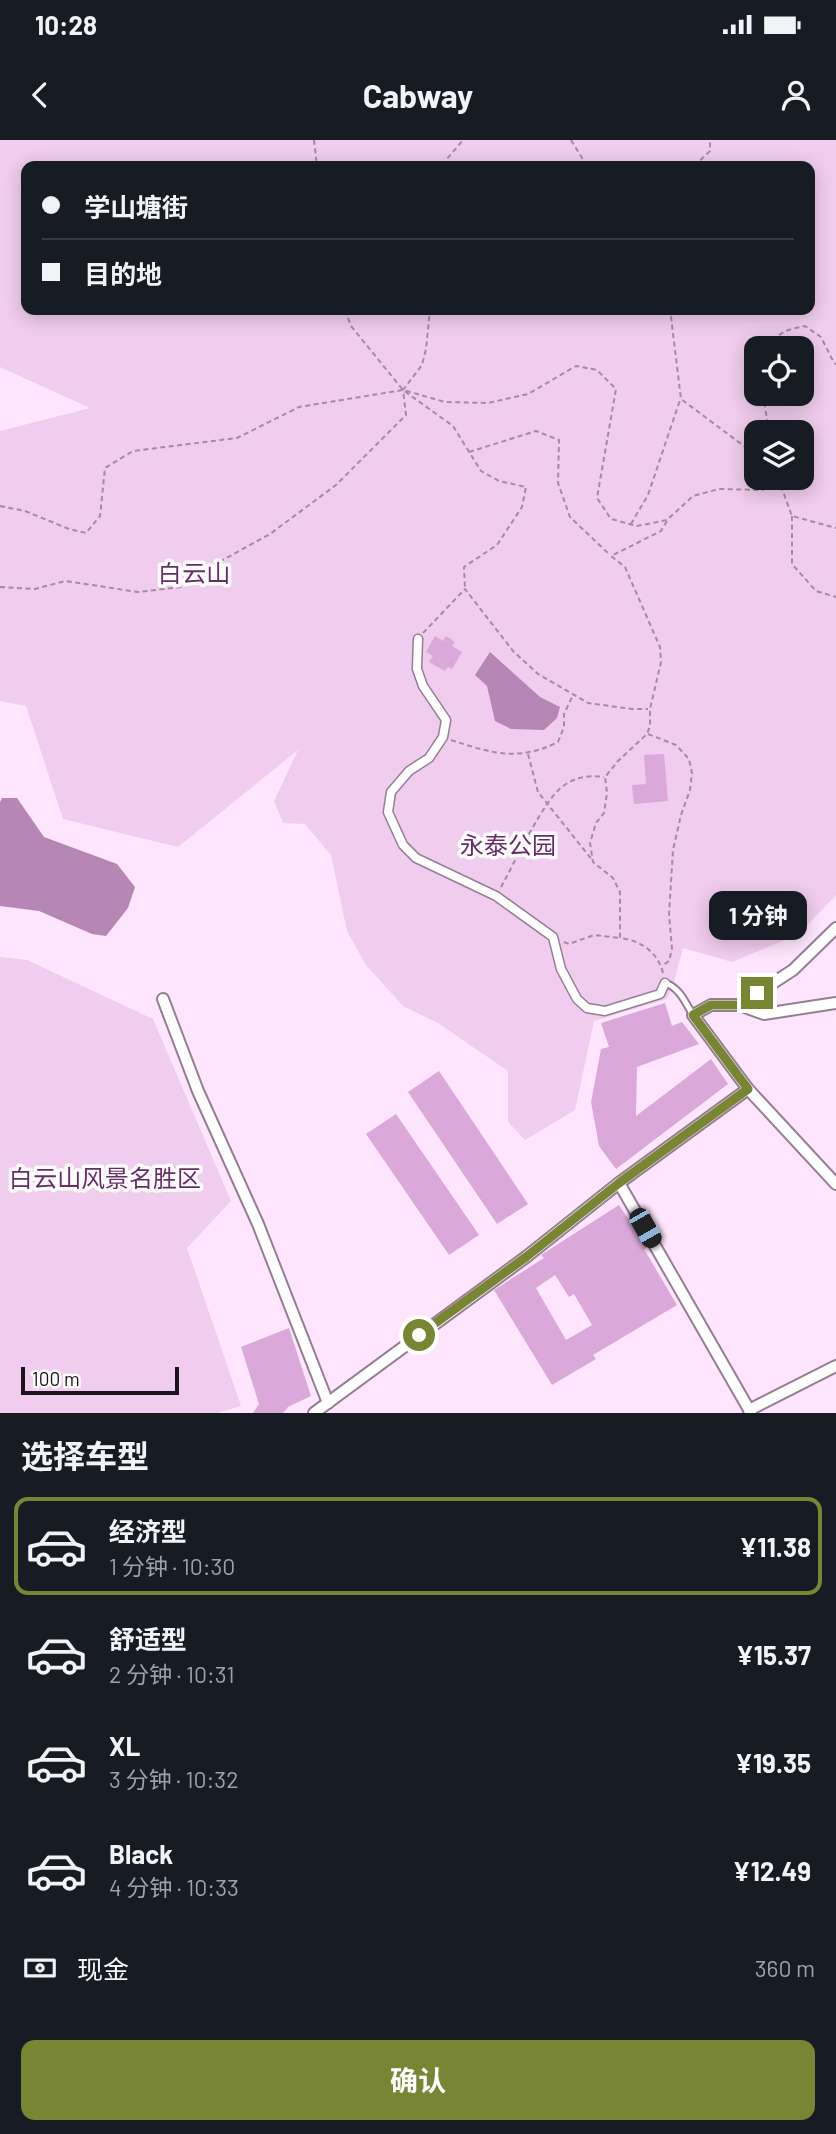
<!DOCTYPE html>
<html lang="zh">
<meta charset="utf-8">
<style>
body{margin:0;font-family:Barlow,"Noto Sans SC",sans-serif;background:#20242c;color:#f1f3f6;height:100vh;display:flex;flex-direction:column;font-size:26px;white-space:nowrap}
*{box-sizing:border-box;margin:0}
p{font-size:23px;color:#9ea1a6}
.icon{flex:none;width:38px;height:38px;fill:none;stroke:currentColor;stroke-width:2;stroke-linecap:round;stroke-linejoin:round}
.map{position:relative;height:1273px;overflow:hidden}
.sheet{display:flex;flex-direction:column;background:#171b24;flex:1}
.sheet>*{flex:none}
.hud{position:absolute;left:21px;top:21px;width:794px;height:154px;border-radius:14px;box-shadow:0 4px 18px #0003;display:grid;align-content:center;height:154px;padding:0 21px;background:#171b24}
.buttons{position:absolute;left:744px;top:196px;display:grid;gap:14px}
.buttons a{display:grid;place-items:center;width:70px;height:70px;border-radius:14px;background:#171b24;box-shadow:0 4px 18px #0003;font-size:35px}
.scale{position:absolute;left:21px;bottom:18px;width:158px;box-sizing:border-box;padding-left:7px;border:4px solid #1c141c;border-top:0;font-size:19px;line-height:24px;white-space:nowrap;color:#1c141c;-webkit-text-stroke:5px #fcfcfc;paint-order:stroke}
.end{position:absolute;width:32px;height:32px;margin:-16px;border:9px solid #788533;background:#fff;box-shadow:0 0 0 4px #fff}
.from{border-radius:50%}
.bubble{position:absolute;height:49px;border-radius:14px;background:#171b24;box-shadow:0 4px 18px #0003;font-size:23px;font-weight:700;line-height:49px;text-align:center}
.car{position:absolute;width:21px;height:42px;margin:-21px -10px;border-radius:9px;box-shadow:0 0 5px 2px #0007;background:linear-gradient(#222 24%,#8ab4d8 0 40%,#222 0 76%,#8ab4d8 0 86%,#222 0)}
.hud b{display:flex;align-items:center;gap:24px;height:66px;font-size:26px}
.hud b+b{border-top:2px solid #363941}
.hud i{width:18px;height:18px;background:#f1f3f6}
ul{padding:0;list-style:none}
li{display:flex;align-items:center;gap:21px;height:98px;margin:0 14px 10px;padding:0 7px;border:4px solid transparent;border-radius:14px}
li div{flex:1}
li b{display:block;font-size:26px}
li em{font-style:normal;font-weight:700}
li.current{border-color:#788533}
li>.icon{width:63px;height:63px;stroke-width:1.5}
h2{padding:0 21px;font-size:32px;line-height:84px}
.pay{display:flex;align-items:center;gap:18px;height:77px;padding:0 21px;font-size:26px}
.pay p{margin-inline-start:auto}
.cta{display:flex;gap:14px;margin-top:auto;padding:14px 21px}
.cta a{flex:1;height:80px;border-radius:14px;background:#788533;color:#fff;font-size:28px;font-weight:700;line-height:80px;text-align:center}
.status{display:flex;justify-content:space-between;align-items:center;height:49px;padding:0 35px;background:#171b24;direction:ltr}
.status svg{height:19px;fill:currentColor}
header{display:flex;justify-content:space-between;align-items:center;height:91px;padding:0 21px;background:#171b24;font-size:32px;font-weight:700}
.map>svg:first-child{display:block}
.green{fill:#f0ccee;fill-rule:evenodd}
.water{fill:#b686b4}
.building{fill:#daa9d9;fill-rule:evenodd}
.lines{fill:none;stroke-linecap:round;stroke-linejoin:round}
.service-casing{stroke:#957e94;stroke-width:9}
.pedestrian-casing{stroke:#957e94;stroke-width:11}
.minor-casing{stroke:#957e94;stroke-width:14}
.path{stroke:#9f8e9f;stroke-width:2;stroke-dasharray:5 3.5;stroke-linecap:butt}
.service{stroke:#fff;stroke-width:5}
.pedestrian{stroke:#fff;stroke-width:8}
.minor{stroke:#fff;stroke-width:10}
.route{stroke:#788533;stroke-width:9}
.labels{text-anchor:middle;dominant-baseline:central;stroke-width:7;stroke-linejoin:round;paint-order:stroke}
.park-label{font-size:24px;fill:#672d67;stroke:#fcfcfc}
</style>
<div class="status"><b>10:28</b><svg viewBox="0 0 49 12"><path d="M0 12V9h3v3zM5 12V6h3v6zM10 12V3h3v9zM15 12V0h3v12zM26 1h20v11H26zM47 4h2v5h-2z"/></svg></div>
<header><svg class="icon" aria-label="back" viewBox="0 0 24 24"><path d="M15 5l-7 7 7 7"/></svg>Cabway<svg class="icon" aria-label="person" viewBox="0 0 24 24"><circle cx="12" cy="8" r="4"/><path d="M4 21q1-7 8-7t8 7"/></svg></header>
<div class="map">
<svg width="836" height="1273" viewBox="0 0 836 1273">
<rect width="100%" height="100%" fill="#ffe6fe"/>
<g class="green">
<path d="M0 0H836V755L799 794 732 822 683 808 673 845 667 859 594 881 575 970 525 1000 508 982V931L438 883 403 866 366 825 347 791 331 715 305 684 283 683 274 661 298 610 178 707 63 679 26 566 0 561V291L90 268 0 227ZM26 26H810V170H26ZM756 208H802V254H756ZM756 292H802V338H756Z"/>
<polygon points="0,817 27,820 153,879 231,1061 187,1108 241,1266 217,1273 0,1273"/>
</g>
<g class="water">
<polygon points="490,512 540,557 560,567 557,578 544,590 511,589 495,581 487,546 475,535"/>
<polygon points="2,658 17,658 44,697 117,724 135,747 128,768 106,796 92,794 39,771 0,766 0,662"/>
</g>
<g class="building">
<polygon points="435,496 443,501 446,496 455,502 452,506 462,512 452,529 448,527 445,531 429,522 433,516 426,512"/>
<polygon points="664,614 668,661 634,664 632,645 646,644 644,615"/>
<polygon points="665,863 672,886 682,882 699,904 637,927 636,976 711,919 728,944 616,1029 599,1006 591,962 601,909 609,907 601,883"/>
<polygon points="439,931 528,1064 497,1084 408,952"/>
<polygon points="396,974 479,1095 449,1115 366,994"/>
<path d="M619 1065 647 1108 644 1109 677 1165 593 1215 596 1219 552 1245 494 1150 544 1118 541 1115ZM555 1135 569 1157 574 1154 592 1185 566 1200 536 1148Z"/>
<polygon points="289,1188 311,1256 288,1267 283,1273 253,1273 259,1264 241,1207"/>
</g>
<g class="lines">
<defs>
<path id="service" d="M665 843C680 848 685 862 693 875"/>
<polyline id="pedestrian" points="418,499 417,529 423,546 446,580 443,597 429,618 409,631 391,652 388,672 403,705 416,718 496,756 553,797 561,829 577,859 587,868 605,871 660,854 665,843"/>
<g id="minor">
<polyline points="836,788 793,830 739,865 711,865 693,875 748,949 836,1044"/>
<polyline points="163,859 198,951 258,1084 328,1263"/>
<polyline points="739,865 764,874 836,863"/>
<polyline points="619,1043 751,1273"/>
<polyline points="749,1270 836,1226"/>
<polyline points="314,1273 526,1117 619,1043 748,949"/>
</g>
</defs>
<use href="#service" class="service-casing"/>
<use href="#pedestrian" class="pedestrian-casing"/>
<use href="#minor" class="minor-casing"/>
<g class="path">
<polyline points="314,0 317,26"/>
<polyline points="571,0 587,26"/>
<polyline points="444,26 446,20 463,0"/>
<polyline points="694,26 710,11 710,0"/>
<polyline points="345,170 351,186 403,250 453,286 481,331 499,341 526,347 522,367 497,405 464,427 465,449"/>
<polyline points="665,170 671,177 681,259 756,315"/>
<path d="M768 208C780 191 786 190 805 186L821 197 834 223 836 224"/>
<polyline points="763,254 769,292"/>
<polyline points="469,312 536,291 559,300 558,343 570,377 610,415"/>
<polyline points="778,338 792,376 836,388"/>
<polyline points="0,366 25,371 69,389 86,393 100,376 105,328 133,311 237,298 299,267 403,250 445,262 488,263 528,254 576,226 597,230 616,249 597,358 611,379 637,386 667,380 693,356 719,349 762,350 772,345 775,338"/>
<polyline points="792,376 792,424 816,451 836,457"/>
<polyline points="631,384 648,355 680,260"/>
<polyline points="0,447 35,449 65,441 138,452 182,447 210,427 270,394 336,345 406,275 403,250 422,225 426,209 430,170"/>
<polyline points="423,493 465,449 513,511 538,534 588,563 632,569 648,569"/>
<polyline points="648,594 676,605 689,619 692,633 690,650 681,675 673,710 669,774 672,809 669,821 662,826"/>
<path d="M451 600C491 613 518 622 558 602L564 587V574L573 555"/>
<polyline points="528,614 538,652 593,721"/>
<path d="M501 747C514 724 543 661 562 647 574 637 589 635 604 637"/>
<polyline points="564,802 569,804 594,795 619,798"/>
<path d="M663 833C658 812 640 800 620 798V752L613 738 593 722 590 703 596 683 604 673 607 653 605 637 618 621 647 594 650 586V569L661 522 660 507 625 427 611 416 661 391 667 381"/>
</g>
<use href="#service" class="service"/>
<use href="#pedestrian" class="pedestrian"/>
<use href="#minor" class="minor"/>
</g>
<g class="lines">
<polyline class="route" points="419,1195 526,1117 619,1043 748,949 693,875 711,865 739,865 757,853"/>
</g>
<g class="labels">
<g class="park-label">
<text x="194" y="432">白云山</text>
<text x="508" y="704">永泰公园</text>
<text x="105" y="1037">白云山风景名胜区</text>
</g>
</g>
</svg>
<div class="buttons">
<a><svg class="icon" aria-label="locate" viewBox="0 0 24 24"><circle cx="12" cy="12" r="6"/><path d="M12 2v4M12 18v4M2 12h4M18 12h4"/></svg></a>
<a><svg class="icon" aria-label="layers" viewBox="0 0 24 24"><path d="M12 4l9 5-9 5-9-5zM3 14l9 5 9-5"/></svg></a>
</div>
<div class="scale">100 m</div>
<i class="end from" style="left:419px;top:1195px"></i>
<i class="end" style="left:757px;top:853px"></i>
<div class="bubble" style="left:709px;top:751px;width:98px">1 分钟</div>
<i class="car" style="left:645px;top:1088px;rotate:150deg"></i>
<div class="hud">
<b><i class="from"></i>学山塘街</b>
<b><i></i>目的地</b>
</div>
</div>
<section class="sheet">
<h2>选择车型</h2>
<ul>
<li class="current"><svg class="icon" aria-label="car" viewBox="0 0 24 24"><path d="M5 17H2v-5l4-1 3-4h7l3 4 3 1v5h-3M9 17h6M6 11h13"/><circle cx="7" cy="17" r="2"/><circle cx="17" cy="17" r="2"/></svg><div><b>经济型</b><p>1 分钟 · 10:30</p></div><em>¥11.38</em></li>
<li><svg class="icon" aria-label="car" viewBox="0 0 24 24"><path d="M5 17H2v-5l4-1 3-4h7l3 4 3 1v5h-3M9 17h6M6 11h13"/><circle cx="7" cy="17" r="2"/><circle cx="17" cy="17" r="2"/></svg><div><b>舒适型</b><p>2 分钟 · 10:31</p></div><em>¥15.37</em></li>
<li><svg class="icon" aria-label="car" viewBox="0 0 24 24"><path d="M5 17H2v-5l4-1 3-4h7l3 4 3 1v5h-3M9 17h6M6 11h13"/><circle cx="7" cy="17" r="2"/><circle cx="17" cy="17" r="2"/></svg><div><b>XL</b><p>3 分钟 · 10:32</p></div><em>¥19.35</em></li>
<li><svg class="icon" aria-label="car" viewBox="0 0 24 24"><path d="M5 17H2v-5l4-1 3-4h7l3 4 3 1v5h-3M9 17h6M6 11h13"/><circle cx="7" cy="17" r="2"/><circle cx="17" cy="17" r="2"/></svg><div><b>Black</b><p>4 分钟 · 10:33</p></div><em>¥12.49</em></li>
</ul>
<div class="pay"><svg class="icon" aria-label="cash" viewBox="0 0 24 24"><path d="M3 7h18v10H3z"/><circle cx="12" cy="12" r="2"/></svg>现金<p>360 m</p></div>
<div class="cta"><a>确认</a></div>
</section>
